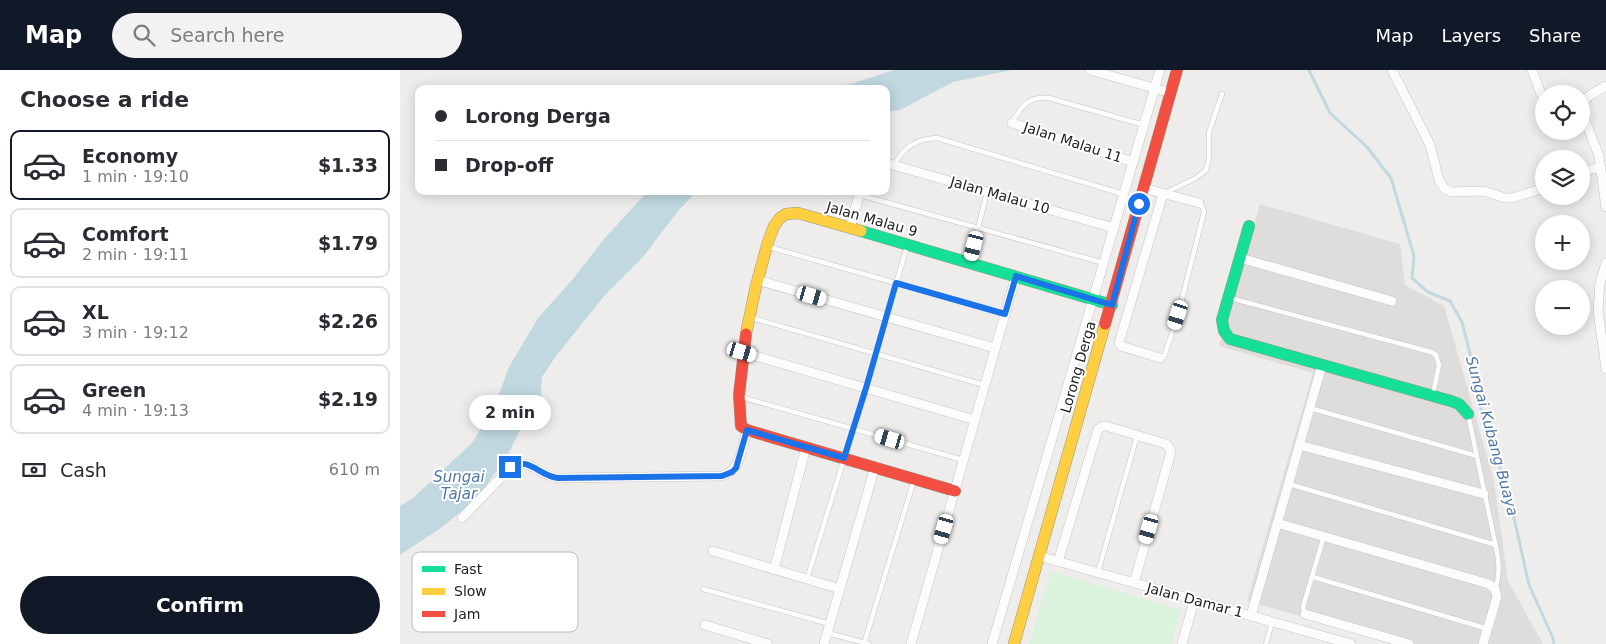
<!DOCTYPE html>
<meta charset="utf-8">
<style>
body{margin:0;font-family:"DejaVu Sans",sans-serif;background:#f2f2f3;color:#2b2b33;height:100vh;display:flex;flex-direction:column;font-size:19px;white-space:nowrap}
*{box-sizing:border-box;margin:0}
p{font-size:16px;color:#7c7c81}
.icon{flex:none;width:28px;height:28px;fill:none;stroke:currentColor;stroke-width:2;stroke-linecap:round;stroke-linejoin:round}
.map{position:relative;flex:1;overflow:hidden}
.drawer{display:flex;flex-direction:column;background:#fff;width:400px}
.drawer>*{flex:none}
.top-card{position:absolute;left:15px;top:15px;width:475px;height:110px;border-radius:10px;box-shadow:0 2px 12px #0003;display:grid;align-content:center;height:110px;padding:0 20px;background:#fff}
.fabs{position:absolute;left:1135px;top:15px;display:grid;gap:10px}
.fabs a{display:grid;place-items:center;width:55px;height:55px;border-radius:50%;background:#fff;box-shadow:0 2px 12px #0003;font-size:25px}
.end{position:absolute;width:22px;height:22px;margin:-11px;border:6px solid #1a73e8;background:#fff;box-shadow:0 0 0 2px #fff}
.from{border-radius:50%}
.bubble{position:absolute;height:35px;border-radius:18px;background:#fff;box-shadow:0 2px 12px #0003;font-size:16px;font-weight:600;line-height:35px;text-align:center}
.car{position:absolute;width:15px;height:30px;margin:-15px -8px;border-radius:6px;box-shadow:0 0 4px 1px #0007;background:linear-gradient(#fff 24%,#345 0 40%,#fff 0 76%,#345 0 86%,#fff 0)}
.top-card b{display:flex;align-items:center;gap:18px;height:48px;font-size:19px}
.top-card b+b{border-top:1px solid #e1e1e2}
.top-card i{width:12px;height:12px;background:#2b2b33}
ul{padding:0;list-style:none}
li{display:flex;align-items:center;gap:15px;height:70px;margin:0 10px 8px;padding:0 10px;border:2px solid #e1e1e2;border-radius:10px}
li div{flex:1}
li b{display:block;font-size:19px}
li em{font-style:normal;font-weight:600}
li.active{border-color:#111827}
li>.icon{width:45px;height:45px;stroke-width:1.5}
h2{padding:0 20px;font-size:22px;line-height:60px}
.pay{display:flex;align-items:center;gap:12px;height:55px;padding:0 20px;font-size:19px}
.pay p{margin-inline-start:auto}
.button{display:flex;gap:10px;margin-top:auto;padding:10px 20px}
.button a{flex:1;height:58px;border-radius:30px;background:#111827;color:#fff;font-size:20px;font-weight:600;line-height:58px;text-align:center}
header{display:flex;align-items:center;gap:30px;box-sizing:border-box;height:70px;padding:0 25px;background:#111827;color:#fff}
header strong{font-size:24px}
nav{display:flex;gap:28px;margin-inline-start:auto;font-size:18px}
.search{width:350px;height:45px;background:#f2f2f3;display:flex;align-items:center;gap:12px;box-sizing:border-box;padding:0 18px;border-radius:28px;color:#7c7c81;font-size:19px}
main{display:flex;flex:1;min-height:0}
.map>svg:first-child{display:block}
.residential{fill:#dedddc}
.park{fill:#dbf2dc}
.water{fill:#c1d8e0}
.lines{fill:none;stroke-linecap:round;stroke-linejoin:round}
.stream{stroke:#c1d8e0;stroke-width:3}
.lane-casing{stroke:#c6c5c4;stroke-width:5.5}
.street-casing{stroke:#c6c5c4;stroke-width:10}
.fast-casing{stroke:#969883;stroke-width:12}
.slow-casing{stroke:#969883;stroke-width:12}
.jam-casing{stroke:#969883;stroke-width:12}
.lane{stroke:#fdfcfc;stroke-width:4.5}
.street{stroke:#fdfcfc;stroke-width:9}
.fast{stroke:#16e098;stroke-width:11}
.slow{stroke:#ffcf43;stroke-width:11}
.jam{stroke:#f24e42;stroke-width:11}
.route{stroke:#1a73e8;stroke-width:6}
.labels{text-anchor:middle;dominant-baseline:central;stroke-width:4;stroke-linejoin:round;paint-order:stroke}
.street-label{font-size:14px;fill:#212121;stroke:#fff}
.water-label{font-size:15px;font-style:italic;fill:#5177a3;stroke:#fff}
.key{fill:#fff;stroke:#bcbcbc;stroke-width:1}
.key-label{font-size:14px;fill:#212121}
</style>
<header>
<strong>Map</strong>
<div class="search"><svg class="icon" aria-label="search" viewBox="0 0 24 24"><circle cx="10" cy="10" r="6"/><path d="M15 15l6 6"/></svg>Search here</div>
<nav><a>Map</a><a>Layers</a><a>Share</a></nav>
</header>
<main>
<section class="drawer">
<h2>Choose a ride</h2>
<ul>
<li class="active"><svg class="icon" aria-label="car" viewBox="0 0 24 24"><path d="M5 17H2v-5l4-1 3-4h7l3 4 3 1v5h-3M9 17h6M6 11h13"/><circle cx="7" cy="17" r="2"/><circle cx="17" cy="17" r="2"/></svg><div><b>Economy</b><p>1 min · 19:10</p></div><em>$1.33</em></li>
<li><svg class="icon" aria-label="car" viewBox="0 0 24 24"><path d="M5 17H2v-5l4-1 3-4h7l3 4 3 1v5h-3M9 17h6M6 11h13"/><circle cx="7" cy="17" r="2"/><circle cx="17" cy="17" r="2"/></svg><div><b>Comfort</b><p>2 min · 19:11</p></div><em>$1.79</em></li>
<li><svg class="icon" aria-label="car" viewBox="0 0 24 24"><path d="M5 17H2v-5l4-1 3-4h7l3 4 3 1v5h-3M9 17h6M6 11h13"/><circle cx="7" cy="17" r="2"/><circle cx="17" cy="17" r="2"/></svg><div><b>XL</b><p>3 min · 19:12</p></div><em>$2.26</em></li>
<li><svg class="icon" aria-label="car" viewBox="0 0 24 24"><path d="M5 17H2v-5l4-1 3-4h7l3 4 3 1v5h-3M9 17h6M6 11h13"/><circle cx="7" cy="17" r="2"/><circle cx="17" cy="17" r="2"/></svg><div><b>Green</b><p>4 min · 19:13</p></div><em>$2.19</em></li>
</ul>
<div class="pay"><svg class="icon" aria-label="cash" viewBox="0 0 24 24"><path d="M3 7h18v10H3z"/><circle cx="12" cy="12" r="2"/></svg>Cash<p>610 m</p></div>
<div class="button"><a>Confirm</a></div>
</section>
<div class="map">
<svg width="1206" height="574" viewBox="0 0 1206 574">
<rect width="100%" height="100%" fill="#efedeb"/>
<polygon class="residential" points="860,134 1000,174 1005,215 1044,236 1094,411 1108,511 1143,574 1000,574 847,531 913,303 819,276"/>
<polygon class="park" points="651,501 781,540 771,574 629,574"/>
<g class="water">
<polygon points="494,0 612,0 553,12 500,40 486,42 486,19 435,19"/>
<polygon points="248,121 297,121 278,141 243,187 205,225 156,286 142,307 141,326 130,339 107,387 76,429 41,458 0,485 0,436 14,427 73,372 98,327 109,297 138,248 173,209 204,169"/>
</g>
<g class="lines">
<polyline class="stream" points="909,0 930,43 967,77 991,108 1014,186 1012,208 1028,222 1050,231 1062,252 1077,312 1080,335 1090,374 1106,412 1129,515 1153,568 1154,574"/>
<defs>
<g id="lane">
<path d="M612 53C621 36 628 26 649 28L744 55"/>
<path d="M494 95C504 77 515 69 537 68L723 124"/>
<polyline points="765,123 796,108 806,100 809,89 809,62 822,24"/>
<polyline points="460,125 704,193"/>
<polyline points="369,177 605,244"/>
<polyline points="570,191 587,122"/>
<polyline points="830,228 1031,282 1036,285 1039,295 1033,324"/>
<polyline points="349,247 584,315"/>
<polyline points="760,288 764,287 778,245 804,142 803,138 799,133"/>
<polyline points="341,327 563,390"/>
<polyline points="910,338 1077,386"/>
<path d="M1068 344 1097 482C1099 495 1100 506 1095 519"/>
<polyline points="889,414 1096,475"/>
<polyline points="698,502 737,366"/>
<polyline points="913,507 1088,559"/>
<polyline points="407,509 466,318 507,176"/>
<polyline points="303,519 430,554"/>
<polyline points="905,544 903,537 924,466"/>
<polyline points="428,563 469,574"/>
<polyline points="464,574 514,410"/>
<polyline points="866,574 872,552"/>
</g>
<g id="street">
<polyline points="690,0 771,23"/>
<polyline points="992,0 1030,75 1039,110 1044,118 1051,122 1084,121 1105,128 1112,128 1144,118"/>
<polyline points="1132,0 1141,24"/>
<path d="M1206 16C1194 23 1181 27 1182 42L1199 86 1206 137"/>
<polyline points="612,53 733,92"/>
<polyline points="486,93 714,158"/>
<polyline points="1181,102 1201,97"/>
<polyline points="743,118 799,133"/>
<polyline points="450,158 460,121"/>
<polyline points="840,188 992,231"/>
<polyline points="1206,193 1200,213 1198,241 1206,299"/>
<polyline points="357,210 595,278"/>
<polyline points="342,282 575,350"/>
<polyline points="760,288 721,276 719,273 763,124"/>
<polyline points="899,375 1084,424"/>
<path d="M62 448 111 397C129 386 139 406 158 408L322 406C341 401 342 377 347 360"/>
<polyline points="877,453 1089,514 1095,519 1097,527 1083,574"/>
<polyline points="313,481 440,519"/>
<polyline points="639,486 951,574"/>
<polyline points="658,492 698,359 703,356 706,356 766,374 769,377 771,382 734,513"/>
<polyline points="374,500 406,377"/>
<polyline points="905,544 1009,574"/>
<polyline points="851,546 922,295"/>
<polyline points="305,555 368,574"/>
<polyline points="424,574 475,397"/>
<polyline points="511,574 616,206"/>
<polyline points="592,574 760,0"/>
<polyline points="782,574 794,531"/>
</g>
<g id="fast">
<polyline points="849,156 822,250 824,261 830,269 1051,331 1059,334 1068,344"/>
<polyline points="461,161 712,235"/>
</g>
<g id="slow">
<polyline points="346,264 356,216 368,172 374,156 380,148 386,144 398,143 461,161"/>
<polyline points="614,574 705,254"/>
</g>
<g id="jam">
<polyline points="705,254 777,0"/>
<polyline points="346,264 339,325 341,356 347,360 555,421"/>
</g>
</defs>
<use href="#lane" class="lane-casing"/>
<use href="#street" class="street-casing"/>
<use href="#fast" class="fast-casing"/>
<use href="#slow" class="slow-casing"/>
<use href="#jam" class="jam-casing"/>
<use href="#lane" class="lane"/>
<use href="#street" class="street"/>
<use href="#fast" class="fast"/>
<use href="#slow" class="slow"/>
<use href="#jam" class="jam"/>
</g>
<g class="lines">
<path class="route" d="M110 397C129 386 139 406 158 408L322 406 332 402 336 398 347 360 444 388 466 318 496 213 605 244 616 206 712 235 739 134"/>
</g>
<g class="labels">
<g class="street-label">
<text transform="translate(673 72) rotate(18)">Jalan Malau 11</text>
<text transform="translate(600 125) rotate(16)">Jalan Malau 10</text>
<text transform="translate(472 149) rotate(16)">Jalan Malau 9</text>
<text transform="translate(678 297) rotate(-74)">Lorong Derga</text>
<text transform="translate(795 530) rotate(15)">Jalan Damar 1</text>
</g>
<g class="water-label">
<text transform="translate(1092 366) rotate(75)">Sungai Kubang Buaya</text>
<text x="59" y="407">Sungai<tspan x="59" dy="17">Tajar</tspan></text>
</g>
</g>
<rect x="12" y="482" width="166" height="80" rx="8" class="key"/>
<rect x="22" y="496" width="23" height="6" fill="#16e098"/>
<rect x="22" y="518" width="23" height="7" fill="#ffcf43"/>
<rect x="22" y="541" width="23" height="6" fill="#f24e42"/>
<g class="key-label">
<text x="54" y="504">Fast</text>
<text x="54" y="526">Slow</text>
<text x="54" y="549">Jam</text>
</g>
</svg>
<div class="fabs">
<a><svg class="icon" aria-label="locate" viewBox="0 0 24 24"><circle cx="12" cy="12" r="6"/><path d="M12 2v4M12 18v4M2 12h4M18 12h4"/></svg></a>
<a><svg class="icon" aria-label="layers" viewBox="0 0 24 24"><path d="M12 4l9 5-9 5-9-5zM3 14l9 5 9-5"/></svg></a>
<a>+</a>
<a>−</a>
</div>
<i class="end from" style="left:739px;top:134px"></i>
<i class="end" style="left:110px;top:397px"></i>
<div class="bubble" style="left:69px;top:325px;width:82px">2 min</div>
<i class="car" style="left:574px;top:176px;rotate:194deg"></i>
<i class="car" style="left:412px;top:226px;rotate:106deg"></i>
<i class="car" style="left:778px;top:245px;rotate:198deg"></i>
<i class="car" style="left:342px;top:282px;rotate:107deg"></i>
<i class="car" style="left:490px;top:369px;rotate:286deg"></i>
<i class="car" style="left:544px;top:459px;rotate:196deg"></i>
<i class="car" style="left:749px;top:459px;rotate:196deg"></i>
<div class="top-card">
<b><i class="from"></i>Lorong Derga</b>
<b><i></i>Drop-off</b>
</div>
</div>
</main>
